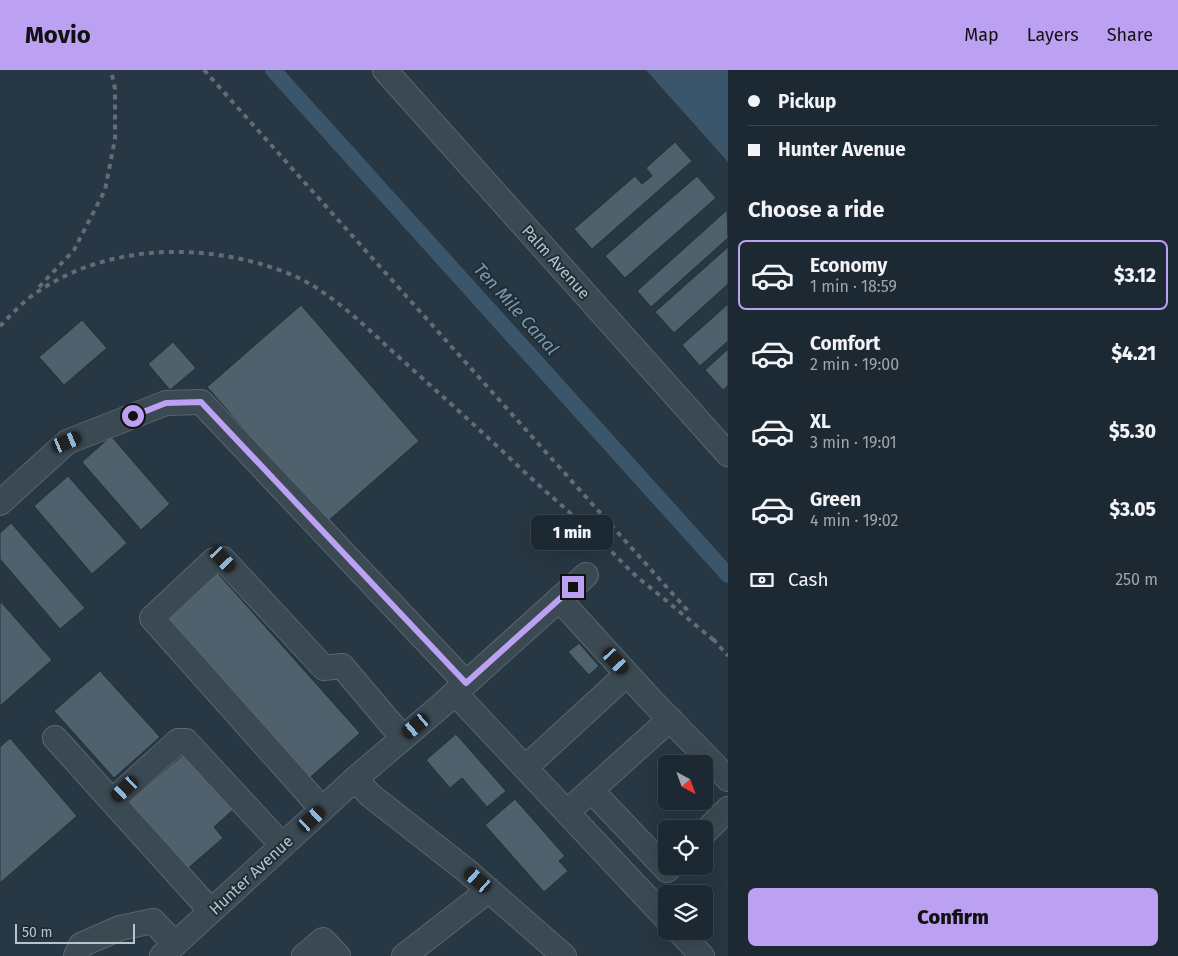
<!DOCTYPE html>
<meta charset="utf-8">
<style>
body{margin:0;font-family:"Fira Sans",sans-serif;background:#2a353e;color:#f1f3f6;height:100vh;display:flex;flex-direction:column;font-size:19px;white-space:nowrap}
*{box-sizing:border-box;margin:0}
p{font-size:16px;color:#a0a6ac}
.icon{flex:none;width:28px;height:28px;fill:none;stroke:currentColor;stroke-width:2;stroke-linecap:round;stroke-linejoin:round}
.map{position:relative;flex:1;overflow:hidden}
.sheet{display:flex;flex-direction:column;background:#1d2932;width:450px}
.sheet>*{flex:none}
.top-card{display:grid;align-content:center;height:110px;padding:0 20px;background:#1d2932}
.needle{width:32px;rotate:139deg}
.fabs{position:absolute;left:658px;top:685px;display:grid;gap:10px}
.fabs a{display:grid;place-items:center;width:55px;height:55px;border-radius:8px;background:#1d2932;box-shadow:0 5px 20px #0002,0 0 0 1px #3b454d;font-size:25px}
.scale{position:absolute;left:15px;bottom:12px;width:120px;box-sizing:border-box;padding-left:5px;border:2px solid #b9c3cc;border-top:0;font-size:14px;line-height:18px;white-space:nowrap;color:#b9c3cc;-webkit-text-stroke:4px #202e38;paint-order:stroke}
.end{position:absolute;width:22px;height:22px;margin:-11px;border:6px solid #bca0f2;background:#111;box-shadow:0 0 0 2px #111}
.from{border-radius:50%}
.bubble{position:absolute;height:35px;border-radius:8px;background:#1d2932;box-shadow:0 5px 20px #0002,0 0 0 1px #3b454d;font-size:16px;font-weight:800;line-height:35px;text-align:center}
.car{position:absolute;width:15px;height:30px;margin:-15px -8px;border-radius:6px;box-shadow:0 0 4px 1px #0007;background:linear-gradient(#222 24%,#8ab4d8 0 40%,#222 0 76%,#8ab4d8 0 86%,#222 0)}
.top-card b{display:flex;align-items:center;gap:18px;height:48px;font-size:19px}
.top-card b+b{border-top:1px solid #3b454d}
.top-card i{width:12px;height:12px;background:#f1f3f6}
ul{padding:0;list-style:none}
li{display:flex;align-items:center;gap:15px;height:70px;margin:0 10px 8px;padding:0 10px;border:2px solid transparent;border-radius:8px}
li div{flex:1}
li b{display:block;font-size:19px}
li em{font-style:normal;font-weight:800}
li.on{border-color:#bca0f2}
li>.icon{width:45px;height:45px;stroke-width:1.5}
h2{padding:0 20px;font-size:22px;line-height:60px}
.pay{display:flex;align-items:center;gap:12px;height:55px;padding:0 20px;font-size:19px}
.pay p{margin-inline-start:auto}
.button{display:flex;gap:10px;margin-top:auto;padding:10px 20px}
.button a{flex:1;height:58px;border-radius:8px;background:#bca0f2;color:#111;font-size:20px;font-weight:800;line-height:58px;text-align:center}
header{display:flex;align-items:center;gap:30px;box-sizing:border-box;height:70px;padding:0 25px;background:#bca0f2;color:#111}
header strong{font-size:24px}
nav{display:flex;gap:28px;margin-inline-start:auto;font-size:18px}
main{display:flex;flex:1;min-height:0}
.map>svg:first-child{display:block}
.water{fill:#3b566a}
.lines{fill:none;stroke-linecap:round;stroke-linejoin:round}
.canal{stroke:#3b566a;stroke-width:16}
.building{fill:#50616e;stroke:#22303a}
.minor-casing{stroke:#5a6670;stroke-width:26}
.minor{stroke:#3b4953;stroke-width:24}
.rail{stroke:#5e6d79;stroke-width:4;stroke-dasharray:5 5;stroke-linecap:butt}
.route{stroke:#bca0f2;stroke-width:6}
.labels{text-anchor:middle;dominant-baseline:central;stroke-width:4;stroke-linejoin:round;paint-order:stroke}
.street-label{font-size:16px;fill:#b9c3cc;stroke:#202e38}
.water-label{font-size:18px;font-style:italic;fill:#7998af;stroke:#202e38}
</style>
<header>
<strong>Movio</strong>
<nav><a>Map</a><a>Layers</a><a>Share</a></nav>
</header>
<main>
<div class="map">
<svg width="728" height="886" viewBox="0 0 728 886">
<rect width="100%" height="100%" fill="#273743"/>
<polygon class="water" points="646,0 728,0 728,92"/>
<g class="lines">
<polyline class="canal" points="273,0 728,505"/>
</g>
<g class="building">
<polygon points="675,72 692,91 592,179 574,159 635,106 642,114 652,106 646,98"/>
<polygon points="697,106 716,128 625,208 605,186"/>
<polygon points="727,140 728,168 651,237 637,221"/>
<polygon points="728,177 728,214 674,263 655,242"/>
<polygon points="728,234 728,271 700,296 682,275"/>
<polygon points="301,235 419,371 326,453 207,317"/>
<polygon points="82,250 107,278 64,315 39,287"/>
<polygon points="173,272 196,298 170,320 148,294"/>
<polygon points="728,279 728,316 723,320 705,300"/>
<polygon points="111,366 170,434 141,460 82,392"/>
<polygon points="68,406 127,473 92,504 34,436"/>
<polygon points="11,453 85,538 60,559 0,489 0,463"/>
<polygon points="214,499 360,663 305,712 159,548"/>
<polygon points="1,532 52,590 0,636 0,533"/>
<polygon points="579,573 599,596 589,605 568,582"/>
<polygon points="100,601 160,667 114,708 54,641"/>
<polygon points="456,664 506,721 487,737 462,708 450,718 426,690"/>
<polygon points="10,668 77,746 0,813 0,677"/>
<polygon points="185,683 234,739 214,757 223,768 186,800 127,733"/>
<polygon points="515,729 565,786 559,791 568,801 544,822 485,755"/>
</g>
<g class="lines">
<defs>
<g id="minor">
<polyline points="385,0 728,384"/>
<polyline points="0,433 67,372 166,333 201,332 466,613"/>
<polyline points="559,529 650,629 728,709"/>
<polyline points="455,623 666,848"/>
<polyline points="55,668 211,841"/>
<polyline points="526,697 627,604"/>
<polyline points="355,709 370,725 467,801 564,886"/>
<polyline points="591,720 667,800 671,796"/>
<polyline points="112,731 178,671 186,671 282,775"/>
<polyline points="322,739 152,548 214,490 223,489 324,598 342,596 403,668"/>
<polyline points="567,742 670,649"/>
<polyline points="704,763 728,739"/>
<polyline points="679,861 702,886"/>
<polyline points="76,886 81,875 120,858 153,851 175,874"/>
<polyline points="162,886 355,709 443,634 586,505"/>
<polyline points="304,886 323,870 338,886"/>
<polyline points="404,886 489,820"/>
</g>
</defs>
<use href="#minor" class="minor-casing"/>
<use href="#minor" class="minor"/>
<g class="rail">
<polyline points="204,0 688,541"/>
<polyline points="39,217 74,180 105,120 115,69 115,19 111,0"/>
<path d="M0 256C9 247 19 236 29 228 95 178 184 172 261 194 277 199 295 205 310 214 344 234 372 263 402 290 440 324 478 358 516 394 542 419 571 443 598 468 613 482 626 498 642 511 667 531 692 552 717 573"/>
<polyline points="713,569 728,586"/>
</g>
</g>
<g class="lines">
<polyline class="route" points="133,346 166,333 201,332 466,613 573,517"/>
</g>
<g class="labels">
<g class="street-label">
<text transform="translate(556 192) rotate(48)">Palm Avenue</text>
<text transform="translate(251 805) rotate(-43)">Hunter Avenue</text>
</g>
<g class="water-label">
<text transform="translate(516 239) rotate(48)">Ten Mile Canal</text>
</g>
</g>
</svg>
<div class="fabs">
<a><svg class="needle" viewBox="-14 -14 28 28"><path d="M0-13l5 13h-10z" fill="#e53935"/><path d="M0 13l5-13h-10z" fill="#a0a6ac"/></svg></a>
<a><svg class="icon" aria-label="locate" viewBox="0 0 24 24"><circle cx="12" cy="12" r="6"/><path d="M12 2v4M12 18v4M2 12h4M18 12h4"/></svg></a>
<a><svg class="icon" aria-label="layers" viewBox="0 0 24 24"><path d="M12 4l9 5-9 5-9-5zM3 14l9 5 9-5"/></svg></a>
</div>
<div class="scale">50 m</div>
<i class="end from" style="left:133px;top:346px"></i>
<i class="end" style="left:573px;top:517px"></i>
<div class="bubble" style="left:531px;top:445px;width:82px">1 min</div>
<i class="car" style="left:67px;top:372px;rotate:68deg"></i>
<i class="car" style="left:223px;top:489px;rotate:137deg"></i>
<i class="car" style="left:616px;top:591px;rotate:138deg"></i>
<i class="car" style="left:416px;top:656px;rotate:230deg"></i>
<i class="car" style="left:125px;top:719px;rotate:227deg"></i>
<i class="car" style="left:312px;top:749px;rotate:48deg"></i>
<i class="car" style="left:478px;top:810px;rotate:311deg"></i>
</div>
<section class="sheet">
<div class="top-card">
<b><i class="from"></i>Pickup</b>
<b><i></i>Hunter Avenue</b>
</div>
<h2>Choose a ride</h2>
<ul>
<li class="on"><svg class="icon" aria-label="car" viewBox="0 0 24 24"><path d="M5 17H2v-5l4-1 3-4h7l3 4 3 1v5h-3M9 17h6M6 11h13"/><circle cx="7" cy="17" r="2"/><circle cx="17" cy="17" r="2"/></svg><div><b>Economy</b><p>1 min · 18:59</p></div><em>$3.12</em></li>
<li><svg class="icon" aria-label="car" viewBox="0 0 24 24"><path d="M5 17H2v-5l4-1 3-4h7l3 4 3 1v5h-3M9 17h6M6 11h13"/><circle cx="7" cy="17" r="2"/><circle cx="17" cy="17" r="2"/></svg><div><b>Comfort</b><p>2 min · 19:00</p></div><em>$4.21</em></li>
<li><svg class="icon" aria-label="car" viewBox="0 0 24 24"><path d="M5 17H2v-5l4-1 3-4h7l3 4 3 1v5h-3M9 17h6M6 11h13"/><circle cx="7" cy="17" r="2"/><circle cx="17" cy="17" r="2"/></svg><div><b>XL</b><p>3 min · 19:01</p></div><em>$5.30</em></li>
<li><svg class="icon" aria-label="car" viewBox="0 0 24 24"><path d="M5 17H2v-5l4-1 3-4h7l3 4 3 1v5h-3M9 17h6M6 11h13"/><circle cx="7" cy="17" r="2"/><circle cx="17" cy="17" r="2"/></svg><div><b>Green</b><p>4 min · 19:02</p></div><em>$3.05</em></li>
</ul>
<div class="pay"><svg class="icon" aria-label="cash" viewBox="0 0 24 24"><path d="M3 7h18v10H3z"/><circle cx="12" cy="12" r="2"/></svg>Cash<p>250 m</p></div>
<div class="button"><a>Confirm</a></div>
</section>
</main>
